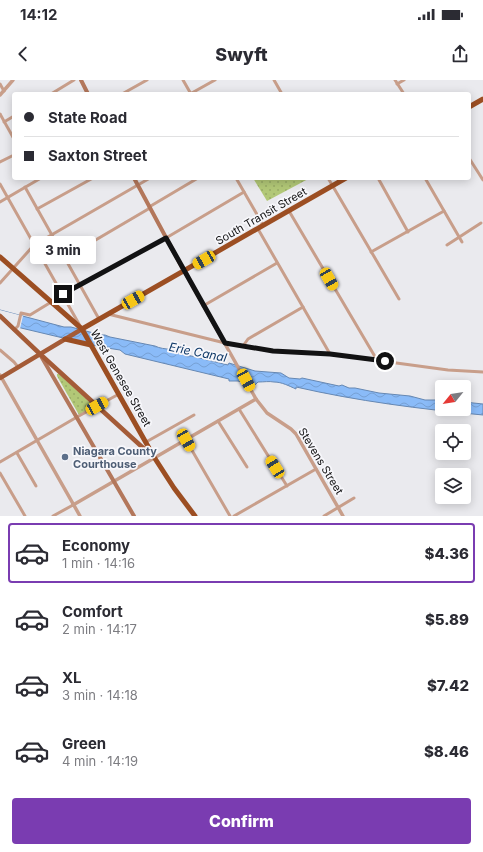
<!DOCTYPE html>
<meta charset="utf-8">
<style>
body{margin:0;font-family:Inter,sans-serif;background:#f2f2f3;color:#2b2b33;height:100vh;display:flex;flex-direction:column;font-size:15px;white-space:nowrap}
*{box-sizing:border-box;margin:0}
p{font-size:13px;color:#7c7c81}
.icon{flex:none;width:22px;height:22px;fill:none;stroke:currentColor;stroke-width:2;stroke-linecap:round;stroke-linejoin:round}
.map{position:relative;height:436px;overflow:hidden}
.drawer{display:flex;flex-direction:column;background:#fff;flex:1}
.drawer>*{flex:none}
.top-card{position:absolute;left:12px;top:12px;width:459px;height:88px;border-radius:4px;box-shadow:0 2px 10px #0003;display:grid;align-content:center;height:88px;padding:0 12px;background:#fff}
.needle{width:26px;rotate:240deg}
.tools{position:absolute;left:435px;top:300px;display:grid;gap:8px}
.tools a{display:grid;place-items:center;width:36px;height:36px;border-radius:4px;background:#fff;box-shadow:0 2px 10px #0003;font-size:20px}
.end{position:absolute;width:18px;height:18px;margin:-9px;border:5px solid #121213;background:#fff;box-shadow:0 0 0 2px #fff}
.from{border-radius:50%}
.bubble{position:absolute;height:28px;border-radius:4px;background:#fff;box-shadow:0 2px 10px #0003;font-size:13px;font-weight:800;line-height:28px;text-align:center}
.car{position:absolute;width:12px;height:24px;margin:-12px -6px;border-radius:5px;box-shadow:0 0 3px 1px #0007;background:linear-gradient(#f5c518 24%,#345 0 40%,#f5c518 0 76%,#345 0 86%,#f5c518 0)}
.top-card b{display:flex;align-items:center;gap:14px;height:38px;font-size:15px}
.top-card b+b{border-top:1px solid #e1e1e2}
.top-card i{width:10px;height:10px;background:#2b2b33}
ul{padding:7px 0 0;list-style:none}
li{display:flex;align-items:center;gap:12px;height:60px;margin:0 8px 6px;padding:0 4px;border:2px solid transparent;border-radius:4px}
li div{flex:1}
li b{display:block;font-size:15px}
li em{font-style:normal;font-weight:800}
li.active{border-color:#7a3cb1}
li>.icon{width:36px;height:36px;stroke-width:1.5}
.cta{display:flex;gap:8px;margin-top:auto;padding:8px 12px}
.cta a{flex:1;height:46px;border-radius:4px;background:#7a3cb1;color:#fff;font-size:16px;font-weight:800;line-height:46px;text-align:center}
.status{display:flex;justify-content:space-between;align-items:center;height:28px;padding:0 20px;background:#fff;direction:ltr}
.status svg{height:11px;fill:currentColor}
header{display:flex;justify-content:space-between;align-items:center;height:52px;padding:0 12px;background:#fff;font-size:18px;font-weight:800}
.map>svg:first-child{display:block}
.park{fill:url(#park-dots)}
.water{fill:url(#water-waves);stroke:#6688b3}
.pier{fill:#eaeaee}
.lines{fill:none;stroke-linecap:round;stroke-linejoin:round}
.minor{stroke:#c89e8a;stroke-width:3}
.tertiary{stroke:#c89e8a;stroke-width:3.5}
.secondary{stroke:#b3775b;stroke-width:4}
.primary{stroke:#a45b37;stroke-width:4.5}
.trunk{stroke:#9c4e22;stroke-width:5}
.route{stroke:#121213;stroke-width:5}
.service-dot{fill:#5c6f8a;stroke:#f7f7fb;stroke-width:1.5}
.labels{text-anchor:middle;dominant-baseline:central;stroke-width:3.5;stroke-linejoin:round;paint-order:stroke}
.street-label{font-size:11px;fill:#121213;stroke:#f7f7fb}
.service-label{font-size:11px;font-weight:bold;fill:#4e5e75;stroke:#f7f7fb;text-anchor:start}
.water-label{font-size:12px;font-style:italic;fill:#0f3968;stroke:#f7f7fb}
</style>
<div class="status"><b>14:12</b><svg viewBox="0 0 49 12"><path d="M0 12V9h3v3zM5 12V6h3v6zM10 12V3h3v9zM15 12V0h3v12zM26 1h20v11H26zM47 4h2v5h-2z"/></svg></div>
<header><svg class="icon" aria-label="back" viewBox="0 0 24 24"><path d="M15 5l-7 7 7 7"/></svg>Swyft<svg class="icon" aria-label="share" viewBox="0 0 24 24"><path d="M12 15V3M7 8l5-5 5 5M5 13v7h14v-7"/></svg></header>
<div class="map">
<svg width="483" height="436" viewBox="0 0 483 436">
<defs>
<pattern id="park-dots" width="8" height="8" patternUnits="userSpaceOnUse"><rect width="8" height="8" fill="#b2c877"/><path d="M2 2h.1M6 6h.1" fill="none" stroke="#98ab66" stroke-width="1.8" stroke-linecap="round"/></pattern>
<pattern id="water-waves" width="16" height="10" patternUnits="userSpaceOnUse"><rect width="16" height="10" fill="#8abbf8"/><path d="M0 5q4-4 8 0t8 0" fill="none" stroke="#76a0d4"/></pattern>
</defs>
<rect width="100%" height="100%" fill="#eaeaee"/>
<g class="park">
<polygon points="253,98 310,98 267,121"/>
<polygon points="57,294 59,294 94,326 79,335 57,296"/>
</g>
<path class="water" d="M0 230 64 247H71L101 255H105L110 257 155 266C165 271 175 267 183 274L228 285 229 283 255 291 281 293 289 298 300 299 302 298 339 306 342 305 349 308H355L379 313 410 316 425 320H442V329H464V322L483 324V335C420 329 357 321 296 307V309C289 306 282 302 274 302 269 301 264 302 258 302L255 305 238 301H229V299L125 274 120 270 101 267 0 243Z"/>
<polygon class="pier" points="0,230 23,236 20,249 0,245"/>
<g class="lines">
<g class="minor">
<polyline points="183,0 191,14"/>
<polyline points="274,0 282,14"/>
<polyline points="395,0 404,14"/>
<polyline points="0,4 4,11"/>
<polyline points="397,4 404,0"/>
<polyline points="51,14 74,0"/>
<polyline points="122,14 147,0"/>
<polyline points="190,14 215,0"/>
<polyline points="0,34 14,59"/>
<polyline points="4,42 14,36"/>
<polyline points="469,78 483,100"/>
<polyline points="0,82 14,75"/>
<polyline points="236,98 263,145"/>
<polyline points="328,98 399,219"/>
<polyline points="378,98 408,152"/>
<polyline points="425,98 462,162"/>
<polyline points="0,104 79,244"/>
<polyline points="25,107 99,239"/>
<polyline points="0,122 41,98"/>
<polyline points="149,127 198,98"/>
<polyline points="37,129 93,98"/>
<polyline points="289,131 377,280"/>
<polyline points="258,149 330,274"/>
<polyline points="447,165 481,143"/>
<polyline points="371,172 444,131"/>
<polyline points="65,178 150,128"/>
<polyline points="0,203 34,165 150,98"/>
<polyline points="203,226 277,183"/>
<polyline points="108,234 225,263 273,271 330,274 448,290 483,292"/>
<polyline points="14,250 18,246 21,233 30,235 79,205 166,158 244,112"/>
<polyline points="243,266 248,259 303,227"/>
<polyline points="0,270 14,282 18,287"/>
<polyline points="239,329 287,406"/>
<polyline points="218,341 247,387"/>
<polyline points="186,360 230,436"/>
<polyline points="146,362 194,335"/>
<polyline points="17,373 36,406"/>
<polyline points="0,382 77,337 119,314"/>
<polyline points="0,393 25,436"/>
<polyline points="53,436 73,425"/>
<polyline points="234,436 316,389"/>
<polyline points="324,436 354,418"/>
</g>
<g class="tertiary">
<polyline points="0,15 13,0"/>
<polyline points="184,191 256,319 267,333 291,349 296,354 343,436"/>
<polyline points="0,295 80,436"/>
<polyline points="73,425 256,319"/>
</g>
<g class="secondary">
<polyline points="81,0 88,14"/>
<polyline points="134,98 184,191"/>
<polyline points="41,276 134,436"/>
</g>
<g class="primary">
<polyline points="0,236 40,274 152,376"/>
<polyline points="0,298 82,249"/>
</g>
<g class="trunk">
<polyline points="469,27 483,19"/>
<polyline points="0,177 82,249 154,377 174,408 195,436"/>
<polyline points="82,249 346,98"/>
<polyline points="65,259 91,265"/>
</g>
</g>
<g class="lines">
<polyline class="route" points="63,214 166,158 225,263 273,271 330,274 385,281"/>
</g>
<circle class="service-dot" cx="65" cy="377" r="4"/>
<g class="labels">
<g class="street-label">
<text transform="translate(261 136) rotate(-30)">South Transit Street</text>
<text transform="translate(121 298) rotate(60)">West Genesee Street</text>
<text transform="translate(321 381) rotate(59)">Stevens Street</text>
</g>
<g class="service-label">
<text x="73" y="371">Niagara County<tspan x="73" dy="13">Courthouse</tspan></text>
</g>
<g class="water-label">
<text transform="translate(198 272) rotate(11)">Erie Canal</text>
</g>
</g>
</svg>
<div class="tools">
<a><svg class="needle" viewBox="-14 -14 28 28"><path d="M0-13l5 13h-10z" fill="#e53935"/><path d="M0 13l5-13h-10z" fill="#7c7c81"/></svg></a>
<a><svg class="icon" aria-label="locate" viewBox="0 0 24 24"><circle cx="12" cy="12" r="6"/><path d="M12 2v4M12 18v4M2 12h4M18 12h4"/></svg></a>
<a><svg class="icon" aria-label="layers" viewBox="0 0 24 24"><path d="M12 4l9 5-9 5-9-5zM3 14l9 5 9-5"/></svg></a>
</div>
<i class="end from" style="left:385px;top:281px"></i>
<i class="end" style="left:63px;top:214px"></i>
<div class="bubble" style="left:30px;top:156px;width:66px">3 min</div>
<i class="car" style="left:204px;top:180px;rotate:240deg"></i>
<i class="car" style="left:329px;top:199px;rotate:150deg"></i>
<i class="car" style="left:133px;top:220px;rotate:60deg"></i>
<i class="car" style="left:246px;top:300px;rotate:151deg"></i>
<i class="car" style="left:97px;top:326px;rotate:61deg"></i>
<i class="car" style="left:186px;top:360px;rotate:150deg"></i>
<i class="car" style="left:275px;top:387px;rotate:328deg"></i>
<div class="top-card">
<b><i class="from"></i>State Road</b>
<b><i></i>Saxton Street</b>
</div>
</div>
<section class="drawer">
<ul>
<li class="active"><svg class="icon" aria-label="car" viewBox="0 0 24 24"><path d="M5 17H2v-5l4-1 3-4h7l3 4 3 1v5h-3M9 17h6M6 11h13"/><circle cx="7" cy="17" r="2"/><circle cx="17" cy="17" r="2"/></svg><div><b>Economy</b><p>1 min · 14:16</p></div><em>$4.36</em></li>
<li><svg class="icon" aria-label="car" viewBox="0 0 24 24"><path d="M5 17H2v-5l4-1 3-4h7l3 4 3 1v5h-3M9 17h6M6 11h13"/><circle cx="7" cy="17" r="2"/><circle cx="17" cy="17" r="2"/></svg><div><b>Comfort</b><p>2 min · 14:17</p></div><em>$5.89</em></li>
<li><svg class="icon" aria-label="car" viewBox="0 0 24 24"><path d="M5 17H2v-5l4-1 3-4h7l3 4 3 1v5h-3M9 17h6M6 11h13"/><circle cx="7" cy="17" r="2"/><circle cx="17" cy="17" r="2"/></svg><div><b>XL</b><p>3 min · 14:18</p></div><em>$7.42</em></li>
<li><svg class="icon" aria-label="car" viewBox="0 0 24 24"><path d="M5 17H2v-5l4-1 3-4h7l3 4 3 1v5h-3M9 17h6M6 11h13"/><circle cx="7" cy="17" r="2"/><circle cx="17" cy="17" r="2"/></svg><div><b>Green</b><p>4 min · 14:19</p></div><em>$8.46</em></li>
</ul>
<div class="cta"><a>Confirm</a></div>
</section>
